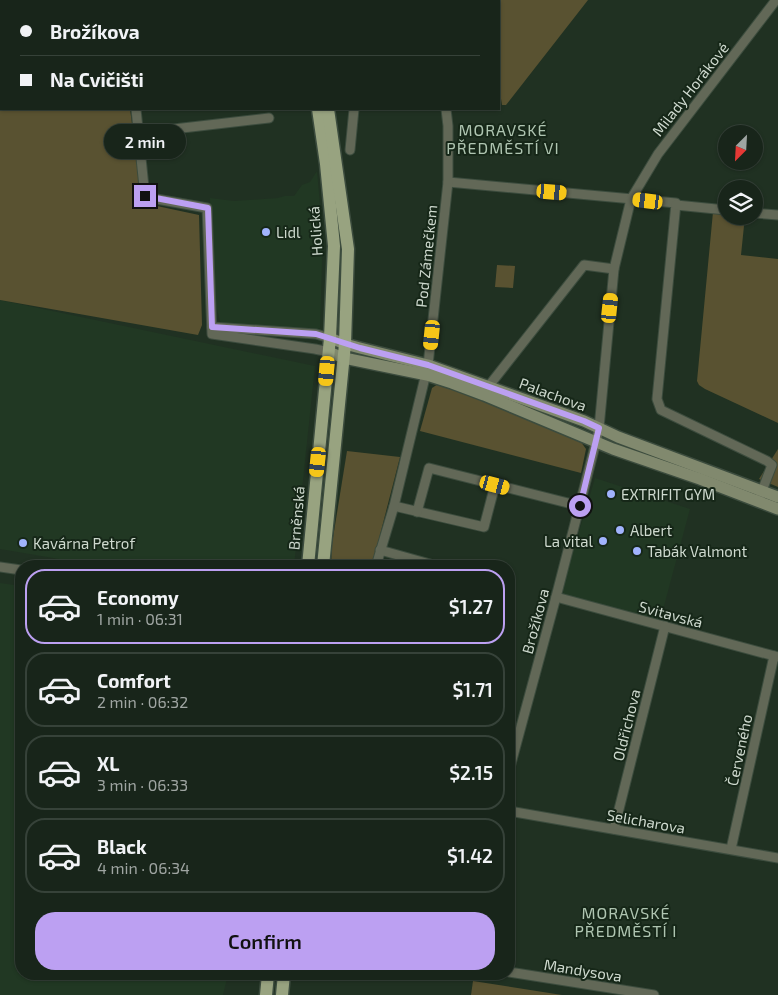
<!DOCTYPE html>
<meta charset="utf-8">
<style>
body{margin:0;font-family:"Exo 2",sans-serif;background:#212d23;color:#f1f3f6;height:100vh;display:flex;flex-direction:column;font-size:19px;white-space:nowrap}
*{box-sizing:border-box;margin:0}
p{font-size:16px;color:#9fa5a2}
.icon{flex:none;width:28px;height:28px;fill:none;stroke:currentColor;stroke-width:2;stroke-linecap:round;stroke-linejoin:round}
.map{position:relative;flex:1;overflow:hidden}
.sheet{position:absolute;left:15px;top:560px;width:500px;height:420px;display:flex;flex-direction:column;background:#18251a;border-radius:20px;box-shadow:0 1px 4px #0004,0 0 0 1px #364239}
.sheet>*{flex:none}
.top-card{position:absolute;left:0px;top:0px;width:500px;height:110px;box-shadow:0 1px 4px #0004,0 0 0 1px #364239;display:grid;align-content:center;height:110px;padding:0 20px;background:#18251a}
.needle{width:32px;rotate:204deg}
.buttons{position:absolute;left:718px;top:125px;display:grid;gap:10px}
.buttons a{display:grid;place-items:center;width:45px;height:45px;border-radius:50%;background:#18251a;box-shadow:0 1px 4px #0004,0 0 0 1px #364239;font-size:25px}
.end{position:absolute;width:22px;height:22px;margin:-11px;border:6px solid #bca0f2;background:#111;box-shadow:0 0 0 2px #111}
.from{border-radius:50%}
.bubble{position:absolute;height:35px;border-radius:18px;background:#18251a;box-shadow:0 1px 4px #0004,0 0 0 1px #364239;font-size:16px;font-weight:600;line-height:35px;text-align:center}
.car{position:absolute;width:15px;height:30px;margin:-15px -8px;border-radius:6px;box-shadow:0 0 4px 1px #0007;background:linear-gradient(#f5c518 24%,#345 0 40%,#f5c518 0 76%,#345 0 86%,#f5c518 0)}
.top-card b{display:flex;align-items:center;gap:18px;height:48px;font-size:19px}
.top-card b+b{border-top:1px solid #364239}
.top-card i{width:12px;height:12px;background:#f1f3f6}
ul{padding:9px 0 0;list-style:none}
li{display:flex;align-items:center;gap:15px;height:75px;margin:0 10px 8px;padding:0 10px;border:2px solid #364239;border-radius:20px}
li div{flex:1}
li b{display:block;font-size:19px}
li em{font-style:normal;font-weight:600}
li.selected{border-color:#bca0f2}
li>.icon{width:45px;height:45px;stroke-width:1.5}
.cta{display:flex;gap:10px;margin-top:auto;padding:10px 20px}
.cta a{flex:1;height:58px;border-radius:20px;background:#bca0f2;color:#111;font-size:20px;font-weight:600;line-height:58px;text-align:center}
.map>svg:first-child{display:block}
.built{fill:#213823}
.green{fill:#595231}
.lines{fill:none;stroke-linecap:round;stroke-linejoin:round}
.stream{stroke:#001c1d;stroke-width:2.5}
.street-casing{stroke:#3c4c3e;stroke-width:11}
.secondary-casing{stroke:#3c4c3e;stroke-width:14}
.primary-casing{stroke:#3c4c3e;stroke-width:15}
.street{stroke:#626857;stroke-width:9}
.secondary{stroke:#81896e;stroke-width:11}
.primary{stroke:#98a380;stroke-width:12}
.route{stroke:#bca0f2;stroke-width:6}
.poi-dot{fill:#a1b3fd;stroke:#162718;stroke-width:2}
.labels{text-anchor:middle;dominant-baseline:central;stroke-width:4;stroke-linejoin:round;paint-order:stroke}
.street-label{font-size:15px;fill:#ced9ce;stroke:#162718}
.poi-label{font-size:15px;fill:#ced9ce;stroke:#162718;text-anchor:start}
.neighbourhood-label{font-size:16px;letter-spacing:1px;fill:#afc5b1;stroke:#162718}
</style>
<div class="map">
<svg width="778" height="995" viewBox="0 0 778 995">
<rect width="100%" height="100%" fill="#203122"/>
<g class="built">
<polygon points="317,171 320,205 322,263 320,328 311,334 223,325 220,321 215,302 210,198 234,201 278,198 285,196 294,196 302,185 310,182"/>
<polygon points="0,300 315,366 294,566 100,566 0,549"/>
<polygon points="595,478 690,509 660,621 564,595 562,589"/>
<polygon points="0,583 21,586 21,974 228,974 223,995 0,995"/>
</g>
<g class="green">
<polygon points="0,0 117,0 117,1 1,1 1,109 130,109 143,203 199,215 202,325 198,335 0,300"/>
<polygon points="490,0 588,0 506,105 502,105 499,86 499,1 491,1"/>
<polygon points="713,212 726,213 726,216 745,216 741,255 778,259 778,423 705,389 699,385 697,381"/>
<polygon points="497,265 515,266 513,288 495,287"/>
<polygon points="438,384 490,402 581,442 586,449 581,473 420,431 432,388"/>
<polygon points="778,449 778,487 759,479"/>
<polygon points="347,451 400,457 372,566 331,566 332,544"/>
<polygon points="473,981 562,995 471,995"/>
</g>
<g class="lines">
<polyline class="stream" points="276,0 276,1"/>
<defs>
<g id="street">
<polyline points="125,0 125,1"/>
<polyline points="434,0 435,1"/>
<polyline points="365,1 365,0"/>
<polyline points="136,109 145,197 207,208 212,334 315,349 329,352"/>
<polyline points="139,133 269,118"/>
<polyline points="350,150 354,109"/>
<polyline points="448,182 676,203 657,399 661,410 767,461 772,465 760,496"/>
<polyline points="676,205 726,210"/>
<polyline points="754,213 778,215"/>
<polyline points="212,327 316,334 330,338"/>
<polyline points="488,387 584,265 614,269"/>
<polyline points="394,506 484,527 495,485"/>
<polyline points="417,512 429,468 580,506"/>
<polyline points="380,550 437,566"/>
<polyline points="376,566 394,506 428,365 448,182 448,126 446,109"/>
<polyline points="0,567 21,570"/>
<polyline points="556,597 778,657"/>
<polyline points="509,771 556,597 596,442 599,428 614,269 631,199 658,154 776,0"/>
<polyline points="509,811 778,858"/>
<polyline points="614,829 665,626"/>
<polyline points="731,849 774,656"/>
<polyline points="509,972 654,995"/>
</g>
<g id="secondary">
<polyline points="330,338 345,344 360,348 428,365 584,421 618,437 778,497"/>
<polyline points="329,352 344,358 427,375 452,383 484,395 613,449 700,479 778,509"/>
</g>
<g id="primary">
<polyline points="302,0 302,1"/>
<polyline points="311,0 311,1"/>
<polyline points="308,566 330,338 334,246 326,164 318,109"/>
<polyline points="323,566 345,344 348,249 328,109"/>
<polyline points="266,995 268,974"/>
<polyline points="282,995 284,974"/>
</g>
</defs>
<use href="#street" class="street-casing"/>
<use href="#secondary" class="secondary-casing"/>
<use href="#primary" class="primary-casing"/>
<use href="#street" class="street"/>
<use href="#secondary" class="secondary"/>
<use href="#primary" class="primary"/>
</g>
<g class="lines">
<polyline class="route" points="145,196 208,208 212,327 316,334 360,348 428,365 584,421 599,428 580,506"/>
</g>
<g class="poi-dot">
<circle cx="266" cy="232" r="5"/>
<circle cx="611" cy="494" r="5"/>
<circle cx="620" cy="530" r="5"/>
<circle cx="603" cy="541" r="5"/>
<circle cx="23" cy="543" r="5"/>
<circle cx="637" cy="551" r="5"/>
</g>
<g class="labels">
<g class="street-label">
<text transform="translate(690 89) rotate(-52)">Milady Horákové</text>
<text transform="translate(315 231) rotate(-94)">Holická</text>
<text transform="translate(426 256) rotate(-84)">Pod Zámečkem</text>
<text transform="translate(553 394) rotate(20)">Palachova</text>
<text transform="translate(296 518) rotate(-85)">Brněnská</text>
<text transform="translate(671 614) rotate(15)">Svitavská</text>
<text transform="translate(535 621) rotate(-75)">Brožíkova</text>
<text transform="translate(626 725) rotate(-76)">Oldřichova</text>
<text transform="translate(739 750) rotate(-78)">Červeného</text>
<text transform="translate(646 821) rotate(10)">Selicharova</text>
<text transform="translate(583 970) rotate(9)">Mandysova</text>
</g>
<g class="poi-label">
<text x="276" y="232">Lidl</text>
<text x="621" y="494">EXTRIFIT GYM</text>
<text x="630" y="530">Albert</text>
<text x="593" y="541" text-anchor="end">La vital</text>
<text x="33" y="543">Kavárna Petrof</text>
<text x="647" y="551">Tabák Valmont</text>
</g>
<g class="neighbourhood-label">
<text x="503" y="129">MORAVSKÉ<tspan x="503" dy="18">PŘEDMĚSTÍ VI</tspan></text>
<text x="626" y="912">MORAVSKÉ<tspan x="626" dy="18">PŘEDMĚSTÍ I</tspan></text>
</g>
</g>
</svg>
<div class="buttons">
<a><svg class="needle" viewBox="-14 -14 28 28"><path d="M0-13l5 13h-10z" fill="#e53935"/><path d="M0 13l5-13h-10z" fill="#9fa5a2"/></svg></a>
<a><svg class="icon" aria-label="layers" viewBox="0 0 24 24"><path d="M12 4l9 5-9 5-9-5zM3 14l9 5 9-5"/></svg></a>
</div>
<i class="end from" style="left:580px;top:506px"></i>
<i class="end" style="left:145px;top:196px"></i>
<div class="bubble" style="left:104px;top:124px;width:82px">2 min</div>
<i class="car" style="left:552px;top:192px;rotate:95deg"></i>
<i class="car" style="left:648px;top:201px;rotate:277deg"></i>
<i class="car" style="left:610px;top:308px;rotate:6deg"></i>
<i class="car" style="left:432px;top:335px;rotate:186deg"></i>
<i class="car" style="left:327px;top:371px;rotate:185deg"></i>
<i class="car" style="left:318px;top:462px;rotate:186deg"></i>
<i class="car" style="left:495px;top:485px;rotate:105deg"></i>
<div class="top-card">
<b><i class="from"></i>Brožíkova</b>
<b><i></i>Na Cvičišti</b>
</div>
<section class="sheet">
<ul>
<li class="selected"><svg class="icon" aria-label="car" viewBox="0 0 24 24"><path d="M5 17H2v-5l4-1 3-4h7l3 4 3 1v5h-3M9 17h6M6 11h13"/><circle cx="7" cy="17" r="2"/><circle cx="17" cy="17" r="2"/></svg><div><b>Economy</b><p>1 min · 06:31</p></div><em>$1.27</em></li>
<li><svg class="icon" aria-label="car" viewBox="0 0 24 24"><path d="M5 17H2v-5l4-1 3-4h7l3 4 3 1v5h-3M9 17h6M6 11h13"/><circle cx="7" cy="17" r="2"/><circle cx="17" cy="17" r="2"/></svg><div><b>Comfort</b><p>2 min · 06:32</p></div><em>$1.71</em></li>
<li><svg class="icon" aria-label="car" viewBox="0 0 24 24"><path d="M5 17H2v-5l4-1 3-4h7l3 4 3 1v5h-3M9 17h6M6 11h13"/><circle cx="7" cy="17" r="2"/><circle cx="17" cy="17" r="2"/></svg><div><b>XL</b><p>3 min · 06:33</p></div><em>$2.15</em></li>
<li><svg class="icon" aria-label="car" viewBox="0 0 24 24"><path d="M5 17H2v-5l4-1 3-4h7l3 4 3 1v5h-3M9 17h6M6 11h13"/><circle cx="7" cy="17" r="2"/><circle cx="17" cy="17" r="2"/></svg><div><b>Black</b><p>4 min · 06:34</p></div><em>$1.42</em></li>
</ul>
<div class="cta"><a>Confirm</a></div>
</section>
</div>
